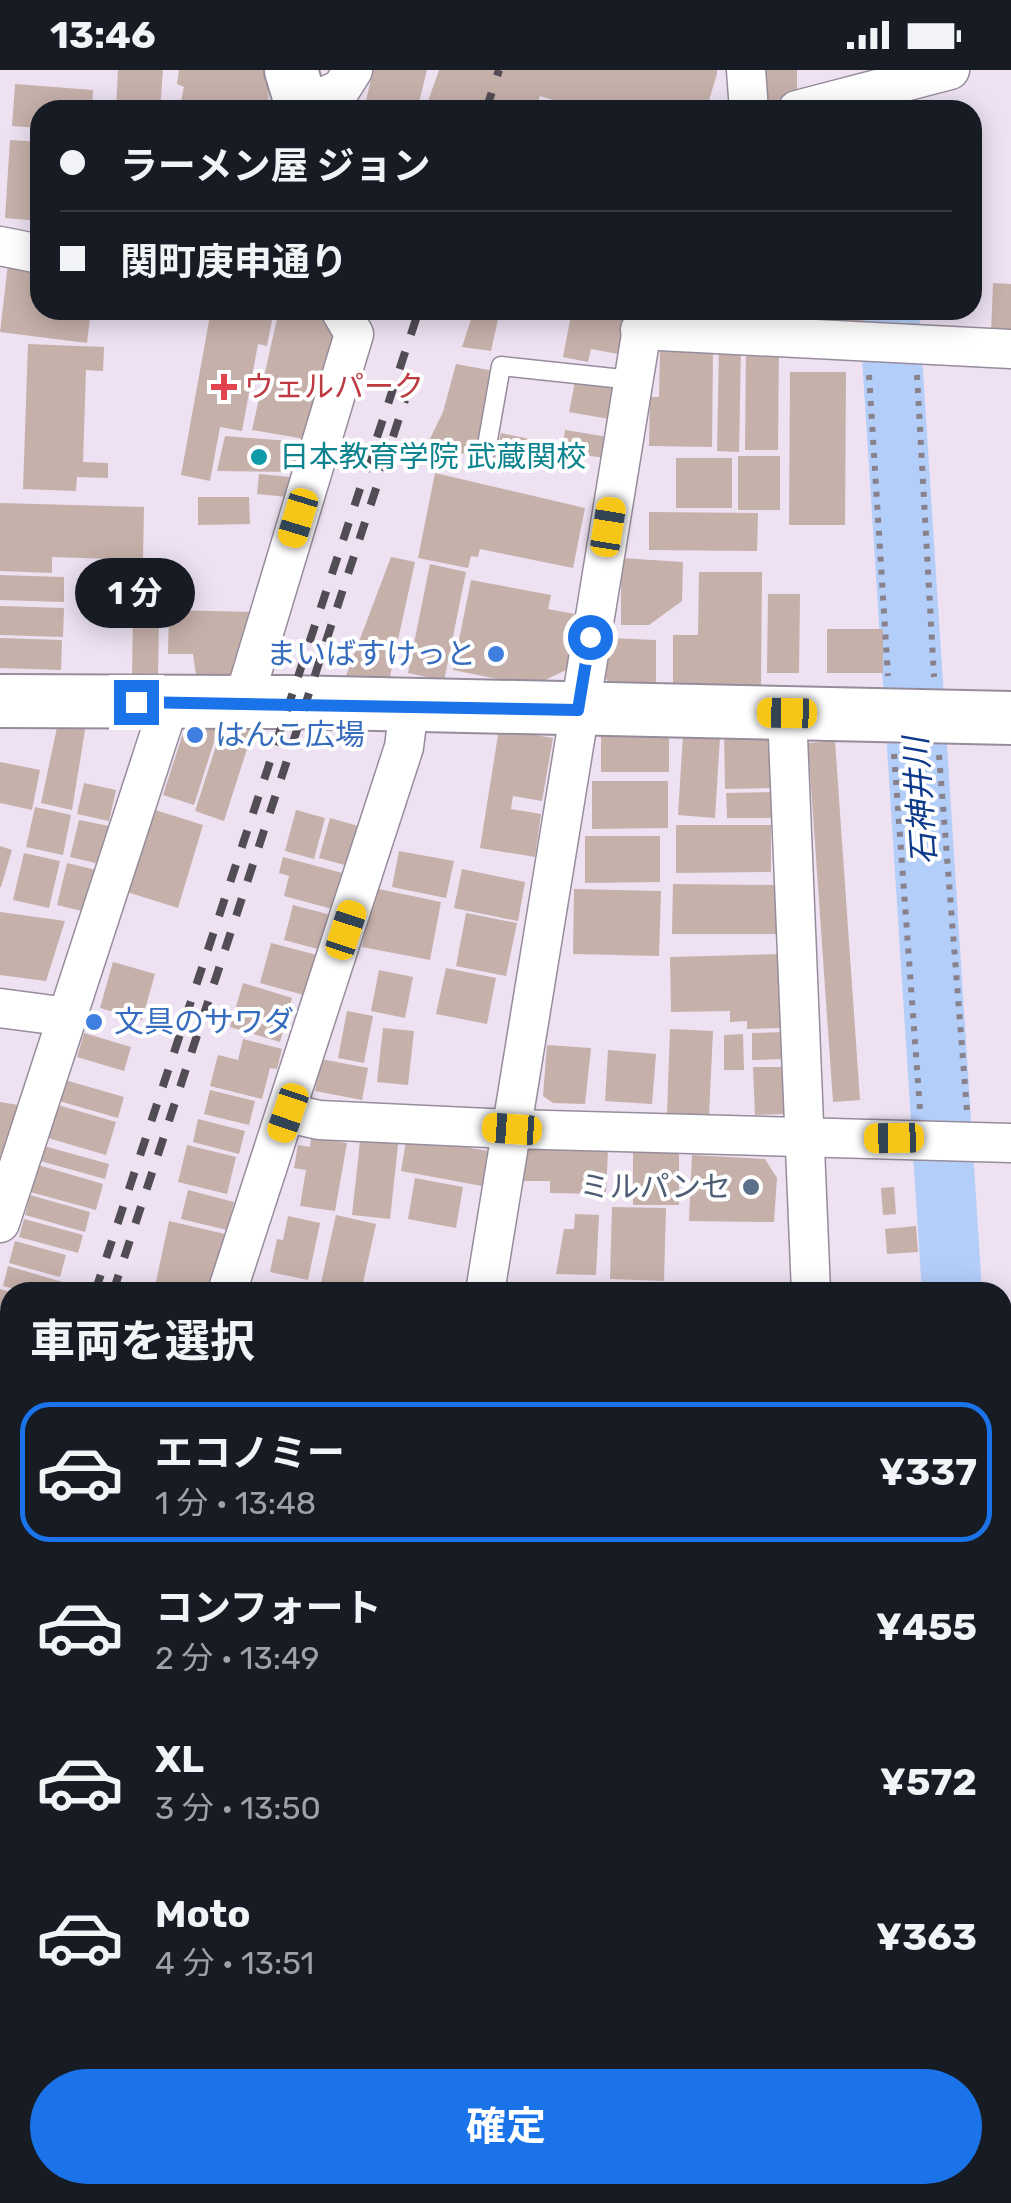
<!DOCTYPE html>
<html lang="ja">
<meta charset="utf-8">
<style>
body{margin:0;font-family:Rubik,"Noto Sans JP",sans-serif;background:#242831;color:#f1f3f6;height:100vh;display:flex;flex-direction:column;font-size:38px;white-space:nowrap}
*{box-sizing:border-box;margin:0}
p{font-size:32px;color:#9ea1a6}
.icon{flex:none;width:55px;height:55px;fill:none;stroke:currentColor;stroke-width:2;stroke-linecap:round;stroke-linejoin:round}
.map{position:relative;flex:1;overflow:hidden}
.panel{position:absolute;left:0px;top:1212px;width:1012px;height:922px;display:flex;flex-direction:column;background:#171b24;border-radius:30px 30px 0 0;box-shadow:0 5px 25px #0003}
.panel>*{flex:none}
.guide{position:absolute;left:30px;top:30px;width:952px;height:220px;border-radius:30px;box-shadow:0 5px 25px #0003;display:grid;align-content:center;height:220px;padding:0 30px;background:#171b24}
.end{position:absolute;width:45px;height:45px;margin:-22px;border:12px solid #1a73e8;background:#fff;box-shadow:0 0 0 5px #fff}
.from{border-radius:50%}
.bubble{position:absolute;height:70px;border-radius:35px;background:#171b24;box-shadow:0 5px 25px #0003;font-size:32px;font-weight:700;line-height:70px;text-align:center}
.car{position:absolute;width:30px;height:60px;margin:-30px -15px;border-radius:12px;box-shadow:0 0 8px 2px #0007;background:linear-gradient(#f5c518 24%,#345 0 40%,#f5c518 0 76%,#345 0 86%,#f5c518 0)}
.guide b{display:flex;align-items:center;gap:35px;height:95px;font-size:38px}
.guide b+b{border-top:2px solid #363941}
.guide i{width:25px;height:25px;background:#f1f3f6}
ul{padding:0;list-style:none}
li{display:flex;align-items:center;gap:30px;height:140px;margin:0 20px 15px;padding:0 10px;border:5px solid transparent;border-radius:30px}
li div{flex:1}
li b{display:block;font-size:38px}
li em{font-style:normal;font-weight:700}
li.selected{border-color:#1a73e8}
li>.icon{width:90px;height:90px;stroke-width:1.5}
h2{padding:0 30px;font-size:45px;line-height:120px}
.cta{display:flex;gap:20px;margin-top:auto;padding:20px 30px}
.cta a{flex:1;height:115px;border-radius:60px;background:#1a73e8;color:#fff;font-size:40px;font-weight:700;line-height:115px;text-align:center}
.status{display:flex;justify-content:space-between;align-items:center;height:70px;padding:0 50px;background:#171b24;direction:ltr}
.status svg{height:28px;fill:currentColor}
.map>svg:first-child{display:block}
.built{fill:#e5d4ec}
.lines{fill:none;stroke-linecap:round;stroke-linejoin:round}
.river{stroke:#b4cefa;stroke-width:60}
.building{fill:#c6b0aa}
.lane-casing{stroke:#978c9c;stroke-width:21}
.street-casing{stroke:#978c9c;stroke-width:41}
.secondary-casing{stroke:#978c9c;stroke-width:56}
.path{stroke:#89818c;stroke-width:6;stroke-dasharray:5 8;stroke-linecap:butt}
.lane{stroke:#fff;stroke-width:18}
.street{stroke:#fff;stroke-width:38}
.secondary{stroke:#fff;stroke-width:52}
.rail{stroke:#524c55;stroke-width:8;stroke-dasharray:18 18;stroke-linecap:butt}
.route{stroke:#1a73e8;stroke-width:12}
.health-dot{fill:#e0444e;stroke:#fff;stroke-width:4}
.culture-dot{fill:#0f9aa8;stroke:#fff;stroke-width:4}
.shop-dot{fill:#3f7fe0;stroke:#fff;stroke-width:4}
.service-dot{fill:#5c6f8a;stroke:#fff;stroke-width:4}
.labels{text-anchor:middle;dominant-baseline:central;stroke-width:8;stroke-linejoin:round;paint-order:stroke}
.health-label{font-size:30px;fill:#be3a42;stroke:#fff;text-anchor:start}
.culture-label{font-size:30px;fill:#0d838f;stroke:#fff;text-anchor:start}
.shop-label{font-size:30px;fill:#366cbe;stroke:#fff;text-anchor:start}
.service-label{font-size:30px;fill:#4e5e75;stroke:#fff;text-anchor:end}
.water-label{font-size:32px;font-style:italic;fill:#0e3a8b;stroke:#fff}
</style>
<div class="status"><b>13:46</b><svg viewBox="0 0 49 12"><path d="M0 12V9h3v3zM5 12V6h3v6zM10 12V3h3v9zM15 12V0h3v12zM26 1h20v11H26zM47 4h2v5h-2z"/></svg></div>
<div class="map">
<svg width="1011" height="2133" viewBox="0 0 1011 2133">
<rect width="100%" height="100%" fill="#ede1f2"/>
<polygon class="built" points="1003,1780 1011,1782 1011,2133 356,2133 357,2125 1002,2125"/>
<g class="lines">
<g class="river">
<polyline points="889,240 952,1222"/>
<polyline points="1002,1710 1011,1728"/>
</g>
</g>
<g class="building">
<polygon points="118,0 163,0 160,40 116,40"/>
<polygon points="179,0 267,0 269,40 179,40 184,17 177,14"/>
<polygon points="373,0 427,0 417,40 364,40"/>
<polygon points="439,0 717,0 717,4 706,40 585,40 540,26 535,40 425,40"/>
<polygon points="756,0 797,0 797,23 763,35"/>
<polygon points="15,14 93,20 92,40 40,40 40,58 12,56"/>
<polygon points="10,70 40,72 40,151 5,148"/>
<polygon points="8,194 40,198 40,240 91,240 87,273 0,262"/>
<polygon points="993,213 1011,214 1011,264 991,263"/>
<polygon points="211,240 274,240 267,276 258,274 242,361 220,357 210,411 181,405"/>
<polygon points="279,240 328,243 337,256 305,369 252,360"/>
<polygon points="474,240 500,240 491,281 462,277"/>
<polygon points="572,240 627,240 618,284 591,279 588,292 563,287"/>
<polygon points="834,240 862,240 863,256 835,257"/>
<polygon points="28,274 104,277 103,301 86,300 83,392 108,393 108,408 77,407 76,421 23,419"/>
<polygon points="746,275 779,275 778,380 745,380"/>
<polygon points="719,276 741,277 739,382 717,381"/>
<polygon points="660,281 713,282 712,377 649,376 650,327 659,327"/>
<polygon points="456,294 494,301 477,387 427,375 443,342"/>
<polygon points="790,302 846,302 845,455 789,455"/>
<polygon points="576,306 615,313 609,349 569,342"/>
<polygon points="565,360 608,367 605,388 562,382"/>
<polygon points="501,363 558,375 553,401 495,389"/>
<polygon points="225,366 303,372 292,402 217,401"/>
<rect x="738" y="386" width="42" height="54"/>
<rect x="676" y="388" width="56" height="50"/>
<polygon points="435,403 585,438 573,498 480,479 478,487 471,486 468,498 418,488"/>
<polygon points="259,404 290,407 288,427 257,424"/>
<polygon points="198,427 249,427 250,454 198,455"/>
<polygon points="0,433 144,437 143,490 52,487 52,503 0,501"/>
<polygon points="649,442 758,443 757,481 649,480"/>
<polygon points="391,487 415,492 389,611 346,606"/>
<polygon points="621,488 683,492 682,531 649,555 621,555"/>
<polygon points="430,494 466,502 444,611 408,603"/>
<polygon points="699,502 762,502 761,621 673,621 673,565 698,565"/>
<polygon points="0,505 64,507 64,532 0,530"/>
<polygon points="471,510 551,525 548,539 575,544 566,600 533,616 453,600"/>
<polygon points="768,524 800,524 799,603 767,603"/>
<polygon points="0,536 64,538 63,567 0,565"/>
<polygon points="169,540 254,542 241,598 226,607 196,605 193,584 168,584"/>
<polygon points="133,547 159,547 158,605 132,605"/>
<rect x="827" y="559" width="56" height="44"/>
<polygon points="0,568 62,570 61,600 0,598"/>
<polygon points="610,568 656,570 656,613 648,620 616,619 602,605"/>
<polygon points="226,645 255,654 224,751 195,741"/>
<polygon points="59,648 86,654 72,740 41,733"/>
<polygon points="221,650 194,735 163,725 183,663 189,656"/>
<polygon points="499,659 553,668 542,731 513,726 511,739 541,744 535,787 480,778"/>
<polygon points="724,659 771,667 772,718 725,719"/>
<rect x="601" y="662" width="68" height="40"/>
<polygon points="683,665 720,667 715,748 678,745"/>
<polygon points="835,671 860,1030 833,1032 808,673"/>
<polygon points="0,692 40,700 32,740 0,733"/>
<polygon points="592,711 668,711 668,758 592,759"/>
<polygon points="84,713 116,720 109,751 77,744"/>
<polygon points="771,722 772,748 727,748 726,723"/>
<polygon points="35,737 71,745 63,785 26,777"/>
<polygon points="152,739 203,755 178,838 127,822"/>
<polygon points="296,740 325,748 314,789 285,781"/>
<polygon points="330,748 362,757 352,797 319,788"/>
<polygon points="79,750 109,756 100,794 70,787"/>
<polygon points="676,755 771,755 771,802 676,803"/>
<polygon points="585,766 660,766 660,812 585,813"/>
<polygon points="0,776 12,780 1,817 0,817"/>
<polygon points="399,781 454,791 446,828 392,817"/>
<polygon points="24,783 60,791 49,838 13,830"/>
<polygon points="283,787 346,804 336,840 284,826 289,806 279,803"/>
<polygon points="67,793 96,800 86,842 57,835"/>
<polygon points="462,799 525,812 518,851 454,838"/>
<polygon points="673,814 777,815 777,864 672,864"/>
<polygon points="374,818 441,832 430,890 362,877"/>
<polygon points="574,819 661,821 659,886 573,884"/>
<polygon points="293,835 335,846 325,881 284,870"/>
<polygon points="0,842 65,851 46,911 0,905"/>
<polygon points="466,843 517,853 506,906 456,896"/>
<polygon points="271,873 321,886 311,927 260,913"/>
<polygon points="780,884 782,958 747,959 747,951 730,952 730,941 671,942 670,887"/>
<polygon points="113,892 155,904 142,950 100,938"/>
<polygon points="446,898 496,908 487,954 436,944"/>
<polygon points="379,900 413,907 405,948 371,941"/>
<polygon points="243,913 292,928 280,972 230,957"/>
<polygon points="347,941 373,946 364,993 338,988"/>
<polygon points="383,958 414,961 408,1015 377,1012"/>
<polygon points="670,959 713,961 709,1046 667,1044"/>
<polygon points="785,962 785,989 752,990 752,963"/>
<polygon points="84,963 131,977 124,1001 77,987"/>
<polygon points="743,964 744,1000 724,1000 724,965"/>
<polygon points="243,969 282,979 277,999 270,998 262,1029 210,1016 218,985 238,990"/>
<polygon points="547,975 591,978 585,1034 553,1033 543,1026"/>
<polygon points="608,980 656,984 652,1034 605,1031"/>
<polygon points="321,989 368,998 362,1030 315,1021"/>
<polygon points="753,997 785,997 786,1044 755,1045"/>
<polygon points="65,1010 124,1027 118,1048 59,1031"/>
<polygon points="210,1020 255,1031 249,1055 204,1044"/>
<polygon points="0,1032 24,1036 14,1088 0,1085"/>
<polygon points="58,1035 116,1052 106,1085 48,1068"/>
<polygon points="198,1049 245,1061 239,1084 193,1072"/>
<polygon points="361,1062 399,1066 390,1149 352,1145"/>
<polygon points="311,1067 347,1073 335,1141 300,1136 306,1100 294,1098 298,1075 310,1077"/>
<polygon points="540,1069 608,1080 606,1124 550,1123 550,1111 524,1111 526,1080"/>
<polygon points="427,1070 488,1081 482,1116 401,1101 406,1071 427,1075"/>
<polygon points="187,1075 236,1087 227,1124 178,1112"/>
<polygon points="44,1076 109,1094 105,1109 40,1091"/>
<rect x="633" y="1077" width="46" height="58"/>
<polygon points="692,1085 765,1089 777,1108 774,1152 689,1151"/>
<polygon points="38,1095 103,1114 96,1140 30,1122"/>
<polygon points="415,1108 463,1117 456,1158 408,1149"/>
<polygon points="894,1117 896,1144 883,1145 881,1118"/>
<polygon points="188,1120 234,1132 227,1160 181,1149"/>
<polygon points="30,1125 90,1142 85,1162 25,1145"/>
<polygon points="612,1137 666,1138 664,1211 610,1209"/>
<polygon points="575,1144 599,1145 596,1205 556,1204 564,1159 574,1159"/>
<polygon points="336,1145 376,1154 361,1222 319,1222"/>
<polygon points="288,1146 320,1153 308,1210 270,1202 277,1169 283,1170"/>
<polygon points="24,1149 83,1165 78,1183 19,1167"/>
<polygon points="169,1151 225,1164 210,1214 194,1222 154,1221"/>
<polygon points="916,1156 918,1182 887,1184 885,1159"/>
<polygon points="15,1171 66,1185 60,1207 9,1193"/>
<polygon points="8,1196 73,1215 71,1222 28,1222 3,1216"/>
<polygon points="506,1213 550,1216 549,1222 505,1222"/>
<polygon points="610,1214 644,1216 643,1222 610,1222"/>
<polygon points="556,1217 602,1219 602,1222 556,1222"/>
<polygon points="0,1219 10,1222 10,1240 0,1238"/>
<polygon points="0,1242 10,1245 10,1267 0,1264"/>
<polygon points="0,1271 10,1274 10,1293 0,1291"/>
<polygon points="0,1294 10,1297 10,1314 0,1311"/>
<polygon points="0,1317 10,1319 10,1339 0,1336"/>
<polygon points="0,1344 10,1347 8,1403 0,1401"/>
<polygon points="557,2125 605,2125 611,2133 546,2133"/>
<polygon points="662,2125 745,2125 744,2133 660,2133"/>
</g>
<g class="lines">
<defs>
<polyline id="lane" points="486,381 501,296 632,310"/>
<g id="street">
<polyline points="746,0 749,40"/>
<polyline points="302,36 341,19 353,0"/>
<polyline points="797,40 950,0"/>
<polyline points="0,176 40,184"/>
<polyline points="640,260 1011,279"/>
<polyline points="243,632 354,264 340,240"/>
<polyline points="787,643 811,1222"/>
<polyline points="0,938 68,947"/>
<polyline points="288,1043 319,1050 511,1059 1011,1073"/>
<polyline points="0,1153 170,632"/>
<polyline points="227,1222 404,677 409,637"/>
<polyline points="485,1222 645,240"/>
<polyline points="1002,1768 1011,1768"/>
<polyline points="0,2053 10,2022"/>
<polyline points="341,2133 342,2125"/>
</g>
<g id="secondary">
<polyline points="291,0 303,40"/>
<polyline points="0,631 289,632 1011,648"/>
<polyline points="0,1426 10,1426"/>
<polyline points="1002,1501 1011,1502"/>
</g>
</defs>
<use href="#lane" class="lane-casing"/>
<use href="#street" class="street-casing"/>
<use href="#secondary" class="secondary-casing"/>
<g class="path">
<polyline points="869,305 888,606"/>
<polyline points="917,305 934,607"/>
<polyline points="894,684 920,1040"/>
<polyline points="939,685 967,1041"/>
</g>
<use href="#lane" class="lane"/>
<use href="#street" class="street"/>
<use href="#secondary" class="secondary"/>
<g class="rail">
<polyline points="486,40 499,0"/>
<polyline points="95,1222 419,240"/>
<polyline points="113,1222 405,330"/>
<polyline points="0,1511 10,1480"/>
<polyline points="0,1567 10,1537"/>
</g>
</g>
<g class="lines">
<polyline class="route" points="136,632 578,640 590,567"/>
</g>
<path class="health-dot" d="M219 302h10v10h10v10h-10v10h-10v-10h-10v-10h10z"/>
<circle class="culture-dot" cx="259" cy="387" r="10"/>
<g class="shop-dot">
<circle cx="496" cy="584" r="10"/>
<circle cx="195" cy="665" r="10"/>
<circle cx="94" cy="952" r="10"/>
</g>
<circle class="service-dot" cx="751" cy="1117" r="10"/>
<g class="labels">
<g class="health-label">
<text x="244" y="317">ウェルパーク</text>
</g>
<g class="culture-label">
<text x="279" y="387">日本教育学院 武蔵関校</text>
</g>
<g class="shop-label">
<text x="476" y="584" text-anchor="end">まいばすけっと</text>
<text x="215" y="665">はんこ広場</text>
<text x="114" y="952">文具のサワダ</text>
</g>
<g class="service-label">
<text x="731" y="1117">ミルパンセ</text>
</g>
<g class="water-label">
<text transform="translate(920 731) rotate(-94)">石神井川</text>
</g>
</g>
</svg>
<i class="end from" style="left:590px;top:567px"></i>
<i class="end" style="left:136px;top:632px"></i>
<div class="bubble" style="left:75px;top:488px;width:120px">1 分</div>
<i class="car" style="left:298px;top:448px;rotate:197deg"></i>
<i class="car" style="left:608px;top:457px;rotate:9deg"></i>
<i class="car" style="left:787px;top:643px;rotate:271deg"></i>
<i class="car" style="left:346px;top:860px;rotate:18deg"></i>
<i class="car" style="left:288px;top:1043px;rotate:199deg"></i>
<i class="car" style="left:512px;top:1059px;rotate:274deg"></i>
<i class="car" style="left:894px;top:1068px;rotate:269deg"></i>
<div class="guide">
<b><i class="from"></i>ラーメン屋 ジョン</b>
<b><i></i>関町庚申通り</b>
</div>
<section class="panel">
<h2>車両を選択</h2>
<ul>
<li class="selected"><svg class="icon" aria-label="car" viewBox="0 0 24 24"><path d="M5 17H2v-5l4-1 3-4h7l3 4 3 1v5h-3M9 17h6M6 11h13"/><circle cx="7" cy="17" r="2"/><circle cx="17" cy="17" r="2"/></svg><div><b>エコノミー</b><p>1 分 · 13:48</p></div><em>¥337</em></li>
<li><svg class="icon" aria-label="car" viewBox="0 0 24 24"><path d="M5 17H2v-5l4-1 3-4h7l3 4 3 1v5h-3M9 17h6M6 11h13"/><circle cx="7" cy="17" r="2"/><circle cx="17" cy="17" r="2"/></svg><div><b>コンフォート</b><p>2 分 · 13:49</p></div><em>¥455</em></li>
<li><svg class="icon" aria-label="car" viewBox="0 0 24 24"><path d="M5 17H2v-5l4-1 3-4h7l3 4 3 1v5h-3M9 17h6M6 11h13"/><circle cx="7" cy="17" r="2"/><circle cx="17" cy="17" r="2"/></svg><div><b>XL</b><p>3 分 · 13:50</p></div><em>¥572</em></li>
<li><svg class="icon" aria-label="car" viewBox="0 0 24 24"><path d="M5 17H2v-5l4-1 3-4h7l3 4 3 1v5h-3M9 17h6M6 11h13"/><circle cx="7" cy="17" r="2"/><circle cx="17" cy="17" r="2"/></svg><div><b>Moto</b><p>4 分 · 13:51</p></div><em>¥363</em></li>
</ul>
<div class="cta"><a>確定</a></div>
</section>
</div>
